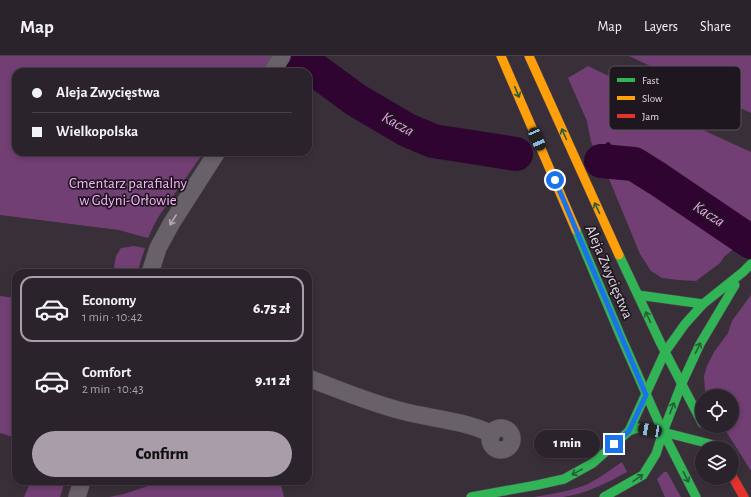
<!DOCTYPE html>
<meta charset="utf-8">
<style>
body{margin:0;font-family:"Alegreya Sans",sans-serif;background:#332b33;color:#f1f3f6;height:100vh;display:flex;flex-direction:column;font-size:15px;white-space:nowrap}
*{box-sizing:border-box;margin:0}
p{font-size:13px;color:#a6a4a9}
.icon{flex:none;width:22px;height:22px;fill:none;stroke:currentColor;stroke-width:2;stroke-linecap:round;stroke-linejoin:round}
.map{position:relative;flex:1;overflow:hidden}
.sheet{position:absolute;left:12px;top:213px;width:300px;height:216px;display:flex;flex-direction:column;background:#2b232b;border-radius:12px;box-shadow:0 2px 6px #0003,0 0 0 1px #474047}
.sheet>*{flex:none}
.top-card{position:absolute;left:12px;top:12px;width:300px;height:88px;border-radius:12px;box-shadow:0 2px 6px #0003,0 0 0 1px #474047;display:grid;align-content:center;height:88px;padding:0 20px;background:#2b232b}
.buttons{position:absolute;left:695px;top:333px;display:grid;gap:8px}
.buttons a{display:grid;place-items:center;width:44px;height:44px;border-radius:50%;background:#2b232b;box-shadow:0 2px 6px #0003,0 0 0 1px #474047;font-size:20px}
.end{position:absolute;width:18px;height:18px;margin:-9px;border:5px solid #1a73e8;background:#fff;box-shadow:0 0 0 2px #fff}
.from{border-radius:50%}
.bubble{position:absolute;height:28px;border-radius:14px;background:#2b232b;box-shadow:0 2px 6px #0003,0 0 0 1px #474047;font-size:13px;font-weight:800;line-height:28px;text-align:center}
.car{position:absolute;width:12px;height:24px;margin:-12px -6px;border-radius:5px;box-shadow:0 0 3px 1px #0007;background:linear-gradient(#222 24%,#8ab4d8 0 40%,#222 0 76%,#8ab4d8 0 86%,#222 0)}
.top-card b{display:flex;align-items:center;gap:14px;height:38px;font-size:15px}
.top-card b+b{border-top:1px solid #474047}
.top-card i{width:10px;height:10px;background:#f1f3f6}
ul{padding:7px 0 0;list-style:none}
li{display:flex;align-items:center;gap:12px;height:66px;margin:0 8px 6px;padding:0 12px;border:2px solid transparent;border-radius:12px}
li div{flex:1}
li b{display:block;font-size:15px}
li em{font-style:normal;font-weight:800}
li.on{border-color:#a89da8}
li>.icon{width:36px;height:36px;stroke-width:1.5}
.button{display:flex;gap:8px;margin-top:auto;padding:8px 20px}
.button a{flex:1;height:46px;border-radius:24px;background:#a89da8;color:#111;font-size:16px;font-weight:800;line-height:46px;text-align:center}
header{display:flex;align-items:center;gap:24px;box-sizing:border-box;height:56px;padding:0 20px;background:#2b232b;border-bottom:1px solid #474047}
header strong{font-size:19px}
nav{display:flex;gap:22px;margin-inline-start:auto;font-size:14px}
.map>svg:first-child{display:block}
.green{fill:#713f73}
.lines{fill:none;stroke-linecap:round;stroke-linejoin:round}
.stream{stroke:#2f0431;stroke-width:5.5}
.river{stroke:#2f0431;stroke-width:34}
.street-casing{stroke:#534b53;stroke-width:18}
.fast-casing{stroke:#534b53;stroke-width:10}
.slow-casing{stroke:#534b53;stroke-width:10}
.jam-casing{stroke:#534b53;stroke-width:10}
.street{stroke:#696169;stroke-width:17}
.fast{stroke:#30b455;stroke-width:9}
.slow{stroke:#ff9f0a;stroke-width:9}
.jam{stroke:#e5322d;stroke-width:9}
.oneway{stroke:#275e37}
.oneway2{stroke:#b3a8b3}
.route{stroke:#1a73e8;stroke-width:5}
.labels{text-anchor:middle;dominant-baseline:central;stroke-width:3.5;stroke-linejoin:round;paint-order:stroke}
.park-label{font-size:15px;fill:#fcb5fd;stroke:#1f171f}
.street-label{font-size:15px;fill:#e4d8e4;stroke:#1f171f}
.water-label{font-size:16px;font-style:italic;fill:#f39bf5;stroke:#1f171f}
.key{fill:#1f171f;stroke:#5a515a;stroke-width:1}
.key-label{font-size:11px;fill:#e4d8e4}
</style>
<header>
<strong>Map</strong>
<nav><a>Map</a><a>Layers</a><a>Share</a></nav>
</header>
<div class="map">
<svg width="751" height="441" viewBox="0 0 751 441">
<rect width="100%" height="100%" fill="#392f39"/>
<g class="green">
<polygon points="0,0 272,0 265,11 252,16 16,16 16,96 204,96 159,160 155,167 148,182 133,178 119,174 0,159"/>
<polygon points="629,0 751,0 751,57"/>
<polygon points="588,10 688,58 703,74 751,96 751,178 724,201 720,207 696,225 678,224 662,222 651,215 640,198 607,118 591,86 587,65 568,22"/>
<polygon points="134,190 145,192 137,217 113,217 116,200 121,192"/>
<polygon points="751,239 751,415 729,380 723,370 732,370 732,340 708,340 705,334 704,320 707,310 714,296 728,277 732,265"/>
<polygon points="0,240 16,242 16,382 0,377"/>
<path d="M622 406 627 416C607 427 585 438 563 441 553 441 543 441 534 441 552 438 571 435 588 428 600 422 611 413 622 406Z"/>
<polygon points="664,416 667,416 681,441 665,441 657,423"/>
<polygon points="31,425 65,425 60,441 24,441"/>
<polygon points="163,425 280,425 284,441 109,441 124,438"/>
</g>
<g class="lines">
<polyline class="stream" points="608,89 624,108"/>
<g class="river">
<polyline points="296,0 356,44 407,74 433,85 516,98"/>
<polyline points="601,105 634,108 658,123 751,186"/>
</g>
<defs>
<g id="street">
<polyline points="272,16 282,0"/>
<polyline points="150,217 158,192 171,168 217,96"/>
<path d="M308 322C340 334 372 348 406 356 435 363 465 365 492 378"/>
<circle cx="501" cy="383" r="11"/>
<polyline points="77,441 82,425"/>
</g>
<g id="fast">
<polyline points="576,174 621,281 663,376"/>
<polyline points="619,199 661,288 702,367"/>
<polyline points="638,239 703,248"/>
<polyline points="629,375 665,296 685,268 703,248 743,216 751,208"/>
<polyline points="663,376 682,327 700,288 735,229"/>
<polyline points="663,376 696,441"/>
<polyline points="471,441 537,429 564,423 593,407 629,375 637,372 663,376 714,389 716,392"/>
<polyline points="604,441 643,419 656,398 663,376"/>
</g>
<g id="slow">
<polyline points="501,0 576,174"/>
<polyline points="529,0 619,199"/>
</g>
<polyline id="jam" points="732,420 744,441"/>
</defs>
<use href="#street" class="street-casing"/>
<use href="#fast" class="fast-casing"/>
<use href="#slow" class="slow-casing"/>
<use href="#jam" class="jam-casing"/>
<use href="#street" class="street"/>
<use href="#fast" class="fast"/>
<use href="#slow" class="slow"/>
<use href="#jam" class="jam"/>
</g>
<defs><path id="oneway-shaft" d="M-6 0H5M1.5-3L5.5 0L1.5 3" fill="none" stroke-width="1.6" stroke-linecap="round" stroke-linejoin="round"/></defs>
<g class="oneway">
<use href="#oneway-shaft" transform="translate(517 36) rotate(67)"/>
<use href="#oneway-shaft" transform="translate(564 78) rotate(-114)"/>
<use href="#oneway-shaft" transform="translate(597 152) rotate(-115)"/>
<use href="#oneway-shaft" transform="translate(648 261) rotate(-115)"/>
<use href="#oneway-shaft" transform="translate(698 292) rotate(-64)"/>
<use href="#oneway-shaft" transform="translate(672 352) rotate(-69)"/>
<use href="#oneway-shaft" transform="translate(577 416) rotate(151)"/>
<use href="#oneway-shaft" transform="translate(686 421) rotate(63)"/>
<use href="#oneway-shaft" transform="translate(638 422) rotate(-35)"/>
</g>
<use class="oneway2" href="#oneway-shaft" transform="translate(173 164) rotate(122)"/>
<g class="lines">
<polyline class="route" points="555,124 646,339 629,375 614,388"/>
</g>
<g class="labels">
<g class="park-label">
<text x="128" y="127">Cmentarz parafialny<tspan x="128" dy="17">w Gdyni-Orłowie</tspan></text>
</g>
<g class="street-label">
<text transform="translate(609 216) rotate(67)">Aleja Zwycięstwa</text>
</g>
<g class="water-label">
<text transform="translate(398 68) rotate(29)">Kacza</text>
<text transform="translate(709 158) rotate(33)">Kacza</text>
</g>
</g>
<rect x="609" y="10" width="132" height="64" rx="6" class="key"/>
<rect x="617" y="22" width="18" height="4" fill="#30b455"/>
<rect x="617" y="40" width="18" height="4" fill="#ff9f0a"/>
<rect x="617" y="58" width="18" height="4" fill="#e5322d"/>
<g class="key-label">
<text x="642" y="28">Fast</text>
<text x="642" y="46">Slow</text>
<text x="642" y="64">Jam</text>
</g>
</svg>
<div class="buttons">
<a><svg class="icon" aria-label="locate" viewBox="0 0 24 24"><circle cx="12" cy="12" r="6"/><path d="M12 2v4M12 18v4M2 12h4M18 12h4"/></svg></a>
<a><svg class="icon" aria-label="layers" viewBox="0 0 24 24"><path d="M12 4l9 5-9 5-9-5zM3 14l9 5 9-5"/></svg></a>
</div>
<i class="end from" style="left:555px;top:124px"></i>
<i class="end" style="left:614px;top:388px"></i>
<div class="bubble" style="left:534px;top:374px;width:66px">1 min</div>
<i class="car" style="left:537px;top:83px;rotate:157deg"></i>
<i class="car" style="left:650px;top:374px;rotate:280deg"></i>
<div class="top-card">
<b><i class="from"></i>Aleja Zwycięstwa</b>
<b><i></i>Wielkopolska</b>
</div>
<section class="sheet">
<ul>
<li class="on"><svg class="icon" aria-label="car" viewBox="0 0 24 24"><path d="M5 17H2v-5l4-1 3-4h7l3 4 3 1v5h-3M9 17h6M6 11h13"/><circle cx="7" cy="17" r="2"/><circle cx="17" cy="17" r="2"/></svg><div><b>Economy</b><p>1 min · 10:42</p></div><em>6.75 zł</em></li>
<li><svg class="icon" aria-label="car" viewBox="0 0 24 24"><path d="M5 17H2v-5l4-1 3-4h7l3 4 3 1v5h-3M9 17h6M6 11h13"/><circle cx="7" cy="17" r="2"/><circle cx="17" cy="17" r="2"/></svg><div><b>Comfort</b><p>2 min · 10:43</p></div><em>9.11 zł</em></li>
</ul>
<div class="button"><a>Confirm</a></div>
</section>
</div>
